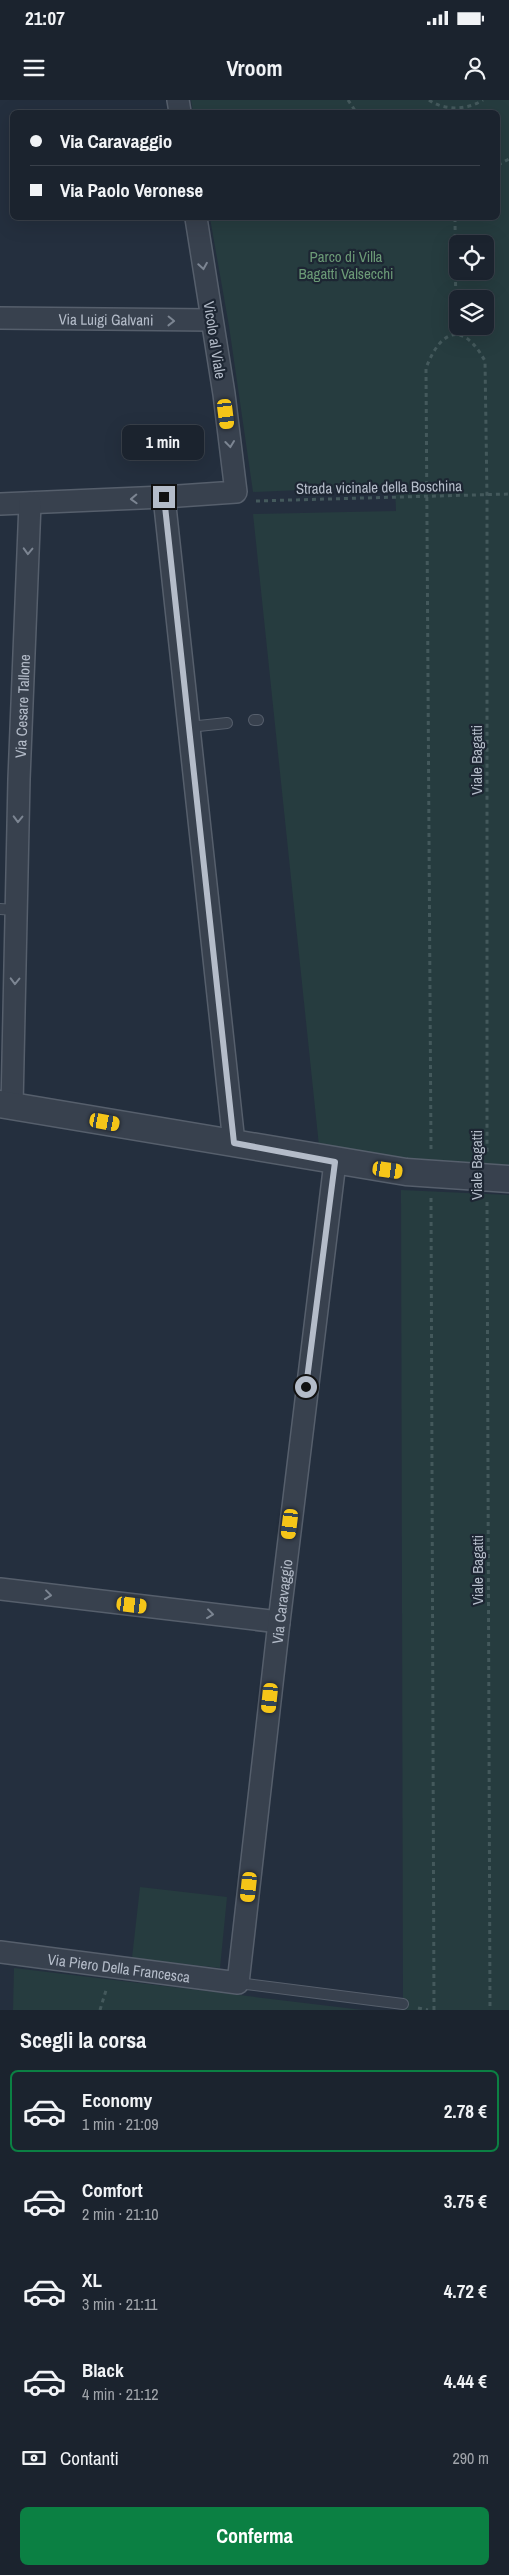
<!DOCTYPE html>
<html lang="it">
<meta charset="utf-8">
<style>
body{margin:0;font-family:"Archivo Narrow",sans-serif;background:#242b36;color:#f1f3f6;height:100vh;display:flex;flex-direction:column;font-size:19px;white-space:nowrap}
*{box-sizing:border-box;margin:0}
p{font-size:16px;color:#a0a4aa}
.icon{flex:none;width:28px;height:28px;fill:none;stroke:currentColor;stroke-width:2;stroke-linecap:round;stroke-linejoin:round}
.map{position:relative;height:1910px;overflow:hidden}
.sheet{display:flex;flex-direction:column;background:#1b232e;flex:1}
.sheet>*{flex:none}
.guide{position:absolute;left:10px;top:10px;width:490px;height:110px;border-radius:8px;box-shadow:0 5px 20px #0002,0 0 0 1px #39404a;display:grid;align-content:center;height:110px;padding:0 20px;background:#1b232e}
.fabs{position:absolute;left:449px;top:135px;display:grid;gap:10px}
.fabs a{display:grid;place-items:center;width:45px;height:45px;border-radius:8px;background:#1b232e;box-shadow:0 5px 20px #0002,0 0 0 1px #39404a;font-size:25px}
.end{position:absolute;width:22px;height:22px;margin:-11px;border:6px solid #b4bcc9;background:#111;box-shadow:0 0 0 2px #111}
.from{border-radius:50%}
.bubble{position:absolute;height:35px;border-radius:8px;background:#1b232e;box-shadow:0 5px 20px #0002,0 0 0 1px #39404a;font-size:16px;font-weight:700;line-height:35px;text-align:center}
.car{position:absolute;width:15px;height:30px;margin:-15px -8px;border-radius:6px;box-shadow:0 0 4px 1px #0007;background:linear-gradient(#f5c518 24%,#345 0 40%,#f5c518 0 76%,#345 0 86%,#f5c518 0)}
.guide b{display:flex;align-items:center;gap:18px;height:48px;font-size:19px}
.guide b+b{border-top:1px solid #39404a}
.guide i{width:12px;height:12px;background:#f1f3f6}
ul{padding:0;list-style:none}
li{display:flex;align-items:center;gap:15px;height:82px;margin:0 10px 8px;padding:0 10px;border:2px solid transparent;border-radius:8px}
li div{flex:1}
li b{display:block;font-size:19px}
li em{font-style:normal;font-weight:700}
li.selected{border-color:#0b8043}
li>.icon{width:45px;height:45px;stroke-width:1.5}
h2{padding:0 20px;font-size:22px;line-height:60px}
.pay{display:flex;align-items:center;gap:12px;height:55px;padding:0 20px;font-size:19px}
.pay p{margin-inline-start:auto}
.action{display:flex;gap:10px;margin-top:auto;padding:10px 20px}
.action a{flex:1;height:58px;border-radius:8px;background:#0b8043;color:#fff;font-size:20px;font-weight:700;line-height:58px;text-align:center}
.status{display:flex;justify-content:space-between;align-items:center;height:35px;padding:0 25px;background:#1b232e;direction:ltr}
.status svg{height:14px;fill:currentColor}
header{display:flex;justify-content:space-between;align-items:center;height:65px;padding:0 20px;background:#1b232e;font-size:22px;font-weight:700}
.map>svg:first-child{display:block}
.green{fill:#263c3f;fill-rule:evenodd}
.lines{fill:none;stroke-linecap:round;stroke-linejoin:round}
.service-casing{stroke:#565f6c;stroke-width:12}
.minor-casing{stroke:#565f6c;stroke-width:24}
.tertiary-casing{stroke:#565f6c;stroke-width:29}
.path{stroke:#44595c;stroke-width:3;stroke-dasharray:4 4;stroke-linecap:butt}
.service{stroke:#38414e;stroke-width:10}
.minor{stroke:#38414e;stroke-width:21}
.tertiary{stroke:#38414e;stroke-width:26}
.oneway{stroke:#7c8592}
.route{stroke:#b4bcc9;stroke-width:6}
.labels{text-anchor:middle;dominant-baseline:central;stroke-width:4.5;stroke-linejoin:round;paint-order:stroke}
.park-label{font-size:15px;fill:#6b9a76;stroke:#1d2633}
.street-label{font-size:15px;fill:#b4bcc9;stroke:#1d2633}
</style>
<div class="status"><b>21:07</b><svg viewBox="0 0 49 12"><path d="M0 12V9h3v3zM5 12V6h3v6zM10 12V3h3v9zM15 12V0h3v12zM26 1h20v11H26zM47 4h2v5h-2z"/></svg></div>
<header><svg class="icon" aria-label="menu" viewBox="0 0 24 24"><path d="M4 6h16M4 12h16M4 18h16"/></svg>Vroom<svg class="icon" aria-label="person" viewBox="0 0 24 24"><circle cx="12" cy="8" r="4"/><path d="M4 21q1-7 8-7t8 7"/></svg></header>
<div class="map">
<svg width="509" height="1910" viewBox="0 0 509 1910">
<rect width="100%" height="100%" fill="#242f3e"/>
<g class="green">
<path d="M191 0H509V1068L401 1062 319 1046 253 414 396 411 395 386 253 392 229 226 210 118H498V12H193ZM458 144H485V171H458ZM458 199H485V226H458Z"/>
<polygon points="401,1090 509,1095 509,1910 403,1910"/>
<polygon points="140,1787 227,1797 220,1868 132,1858"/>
<polygon points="14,1868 363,1910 13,1910"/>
</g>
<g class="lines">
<defs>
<g id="service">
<polyline points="254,620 258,620"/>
<polyline points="189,627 227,623"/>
<polyline points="0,809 16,810"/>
<polyline points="238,1883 403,1904"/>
</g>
<g id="minor">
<polyline points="178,0 180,12"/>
<path id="s1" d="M0 218 211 220"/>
<polyline points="164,397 234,1043"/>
<polyline points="0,404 164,397 236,392 224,294 196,118"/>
<path id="s2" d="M12 1006 19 679 30 403"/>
<polyline points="0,1489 279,1522"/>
<path id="s3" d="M0 1852 238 1883 279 1522 335 1062"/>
</g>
<polyline id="tertiary" points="0,1004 406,1072 509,1079"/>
</defs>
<use href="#service" class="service-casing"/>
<use href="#minor" class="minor-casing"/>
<use href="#tertiary" class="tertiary-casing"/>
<g class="path">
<polyline points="348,0 356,12"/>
<path d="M429 0C444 11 468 10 483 0"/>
<polyline points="498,65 509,59"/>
<polyline points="455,118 456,235"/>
<polyline points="256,401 509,394"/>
<path d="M431 1049 426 268C441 229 463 221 485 261L487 396V1053"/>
<polyline points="431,1098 434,1910"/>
<polyline points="487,1102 490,1910"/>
<polyline points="418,1908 428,1910"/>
<polyline points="100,1910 107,1887"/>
</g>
<use href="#service" class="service"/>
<use href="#minor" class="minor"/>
<use href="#tertiary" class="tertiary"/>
</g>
<defs><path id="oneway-chevron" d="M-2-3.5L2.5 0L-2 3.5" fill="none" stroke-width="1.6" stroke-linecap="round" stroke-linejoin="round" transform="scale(1.25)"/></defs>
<g class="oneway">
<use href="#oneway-chevron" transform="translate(203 166) rotate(81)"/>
<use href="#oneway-chevron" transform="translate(171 221) rotate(1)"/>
<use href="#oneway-chevron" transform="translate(230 344) rotate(83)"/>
<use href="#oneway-chevron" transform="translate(134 399) rotate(178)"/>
<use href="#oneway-chevron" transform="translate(28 451) rotate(92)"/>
<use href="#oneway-chevron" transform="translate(18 719) rotate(91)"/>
<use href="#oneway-chevron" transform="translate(15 881) rotate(91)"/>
<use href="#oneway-chevron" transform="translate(48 1495) rotate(7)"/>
<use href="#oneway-chevron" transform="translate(210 1514) rotate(7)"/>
</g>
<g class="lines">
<polyline class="route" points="164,397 234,1043 335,1062 306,1287"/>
</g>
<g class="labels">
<g class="park-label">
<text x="346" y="156">Parco di Villa<tspan x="346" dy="17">Bagatti Valsecchi</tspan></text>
</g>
<g class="street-label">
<text stroke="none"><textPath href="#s1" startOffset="106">Via Luigi Galvani</textPath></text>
<text transform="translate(215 240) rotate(81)">Vicolo al Viale</text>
<text transform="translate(379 387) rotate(-1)">Strada vicinale della Boschina</text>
<text stroke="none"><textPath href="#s2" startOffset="400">Via Cesare Tallone</textPath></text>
<text transform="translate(476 660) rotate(-90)">Viale Bagatti</text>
<text transform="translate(476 1065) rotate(-90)">Viale Bagatti</text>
<text transform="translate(477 1470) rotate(-90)">Viale Bagatti</text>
<text stroke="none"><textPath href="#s3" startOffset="624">Via Caravaggio</textPath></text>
<text stroke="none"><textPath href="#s3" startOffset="120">Via Piero Della Francesca</textPath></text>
</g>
</g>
</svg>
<div class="fabs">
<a><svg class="icon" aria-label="locate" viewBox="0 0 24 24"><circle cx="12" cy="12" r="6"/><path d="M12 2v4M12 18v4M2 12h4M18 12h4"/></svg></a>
<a><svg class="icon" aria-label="layers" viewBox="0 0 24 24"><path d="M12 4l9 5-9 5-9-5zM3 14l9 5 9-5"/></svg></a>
</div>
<i class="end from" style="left:306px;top:1287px"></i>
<i class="end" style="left:164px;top:397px"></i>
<div class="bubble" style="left:122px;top:325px;width:82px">1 min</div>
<i class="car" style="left:226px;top:314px;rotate:173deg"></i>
<i class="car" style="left:105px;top:1022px;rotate:100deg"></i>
<i class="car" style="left:388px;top:1070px;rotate:98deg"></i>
<i class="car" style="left:290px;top:1424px;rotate:187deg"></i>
<i class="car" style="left:132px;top:1505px;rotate:97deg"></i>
<i class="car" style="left:270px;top:1598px;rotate:186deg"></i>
<i class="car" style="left:249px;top:1787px;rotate:186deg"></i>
<div class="guide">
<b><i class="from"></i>Via Caravaggio</b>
<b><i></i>Via Paolo Veronese</b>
</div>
</div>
<section class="sheet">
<h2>Scegli la corsa</h2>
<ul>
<li class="selected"><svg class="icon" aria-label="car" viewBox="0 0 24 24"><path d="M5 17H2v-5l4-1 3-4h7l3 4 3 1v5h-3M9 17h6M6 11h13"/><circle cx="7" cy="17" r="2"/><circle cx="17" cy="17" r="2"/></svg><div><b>Economy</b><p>1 min · 21:09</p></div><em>2.78 €</em></li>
<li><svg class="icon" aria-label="car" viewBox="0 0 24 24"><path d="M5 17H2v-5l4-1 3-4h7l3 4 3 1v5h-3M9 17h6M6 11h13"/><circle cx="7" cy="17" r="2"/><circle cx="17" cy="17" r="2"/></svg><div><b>Comfort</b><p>2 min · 21:10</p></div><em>3.75 €</em></li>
<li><svg class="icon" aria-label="car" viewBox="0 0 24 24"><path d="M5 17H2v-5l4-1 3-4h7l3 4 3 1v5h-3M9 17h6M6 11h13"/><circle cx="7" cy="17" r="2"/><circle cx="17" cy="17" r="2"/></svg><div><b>XL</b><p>3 min · 21:11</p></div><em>4.72 €</em></li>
<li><svg class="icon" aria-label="car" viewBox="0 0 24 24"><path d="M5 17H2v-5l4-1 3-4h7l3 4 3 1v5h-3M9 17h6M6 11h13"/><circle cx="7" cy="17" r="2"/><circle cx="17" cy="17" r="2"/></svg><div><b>Black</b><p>4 min · 21:12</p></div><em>4.44 €</em></li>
</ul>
<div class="pay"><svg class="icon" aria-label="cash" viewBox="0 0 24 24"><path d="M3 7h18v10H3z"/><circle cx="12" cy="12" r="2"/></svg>Contanti<p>290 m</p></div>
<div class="action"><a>Conferma</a></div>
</section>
